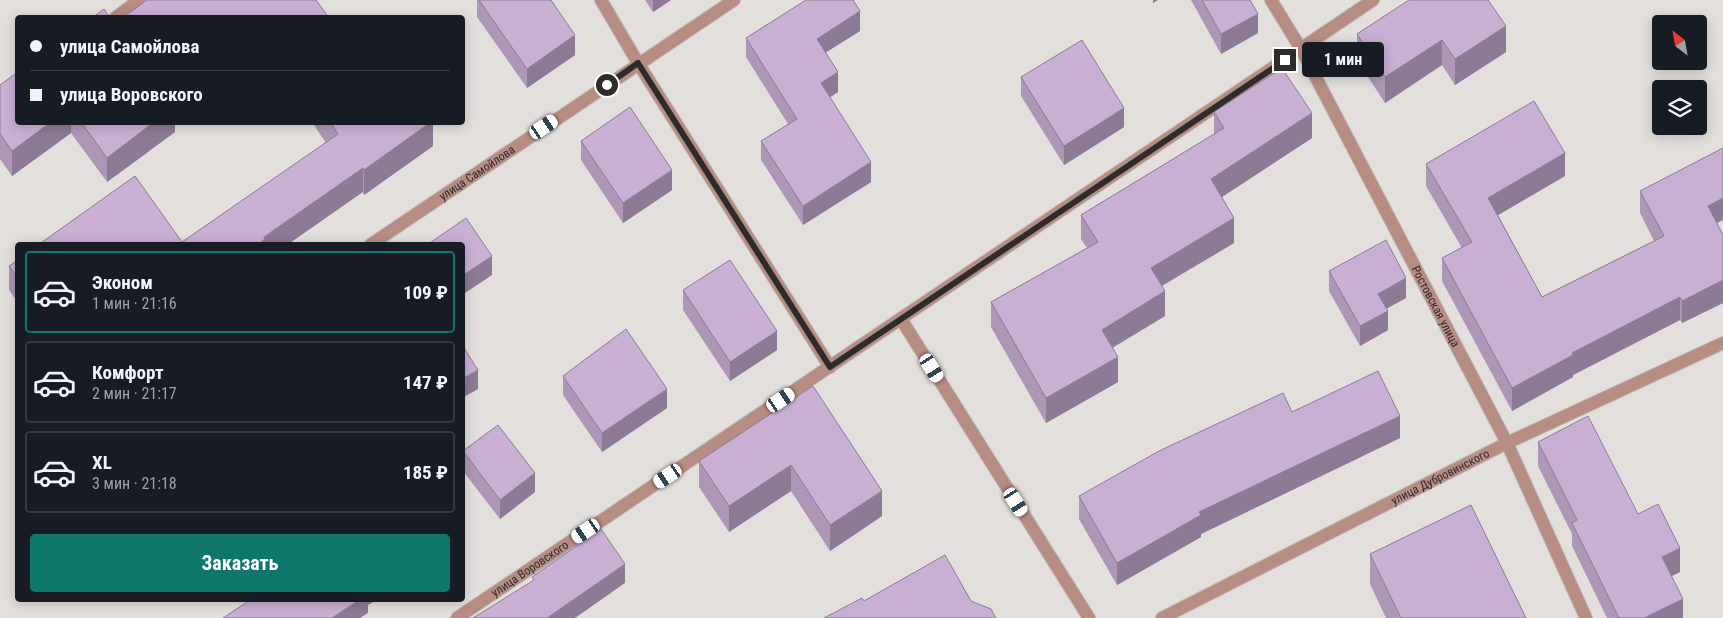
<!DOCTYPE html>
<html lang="ru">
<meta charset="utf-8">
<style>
body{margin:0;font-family:"Roboto Condensed",sans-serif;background:#20242c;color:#f1f3f6;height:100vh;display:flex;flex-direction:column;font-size:19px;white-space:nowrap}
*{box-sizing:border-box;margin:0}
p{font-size:16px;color:#9ea1a6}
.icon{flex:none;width:28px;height:28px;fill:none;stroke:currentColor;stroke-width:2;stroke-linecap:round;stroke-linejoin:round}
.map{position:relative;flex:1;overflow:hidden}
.sheet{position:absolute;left:15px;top:242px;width:450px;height:360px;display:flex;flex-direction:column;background:#171b24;border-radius:5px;box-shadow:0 2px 12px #0003}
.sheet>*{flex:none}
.banner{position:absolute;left:15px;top:15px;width:450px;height:110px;border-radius:5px;box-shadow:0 2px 12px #0003;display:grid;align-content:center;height:110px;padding:0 15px;background:#171b24}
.needle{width:32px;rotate:329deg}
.tools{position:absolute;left:1652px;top:15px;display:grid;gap:10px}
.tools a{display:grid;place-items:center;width:55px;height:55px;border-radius:5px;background:#171b24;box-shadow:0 2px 12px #0003;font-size:25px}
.end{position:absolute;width:22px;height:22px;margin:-11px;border:6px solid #2e2c2b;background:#fff;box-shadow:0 0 0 2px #fff}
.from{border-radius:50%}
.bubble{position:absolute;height:35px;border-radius:5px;background:#171b24;box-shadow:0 2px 12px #0003;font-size:16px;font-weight:700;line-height:35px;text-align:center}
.car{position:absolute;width:15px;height:30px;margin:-15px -8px;border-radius:6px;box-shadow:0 0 4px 1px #0007;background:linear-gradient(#fff 24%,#345 0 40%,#fff 0 76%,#345 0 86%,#fff 0)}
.banner b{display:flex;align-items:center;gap:18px;height:48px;font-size:19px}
.banner b+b{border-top:1px solid #363941}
.banner i{width:12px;height:12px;background:#f1f3f6}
ul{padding:9px 0 0;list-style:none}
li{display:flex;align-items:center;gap:15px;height:82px;margin:0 10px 8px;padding:0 5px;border:2px solid #363941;border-radius:5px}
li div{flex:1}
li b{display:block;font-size:19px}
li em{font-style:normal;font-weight:700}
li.selected{border-color:#0f766e}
li>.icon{width:45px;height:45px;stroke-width:1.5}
.cta{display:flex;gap:10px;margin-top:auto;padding:10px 15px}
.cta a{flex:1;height:58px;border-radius:5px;background:#0f766e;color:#fff;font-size:20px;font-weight:700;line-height:58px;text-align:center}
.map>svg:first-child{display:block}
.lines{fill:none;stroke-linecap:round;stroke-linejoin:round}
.minor-casing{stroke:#bfbbb9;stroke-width:14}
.minor{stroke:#b78d83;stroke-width:12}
.wall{fill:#ae96b7}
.shaded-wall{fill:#8d7a95}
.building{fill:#caafd5;stroke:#8d7a95}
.route{stroke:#2e2c2b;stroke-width:6}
.labels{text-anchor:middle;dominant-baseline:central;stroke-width:4.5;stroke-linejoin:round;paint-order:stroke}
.street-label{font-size:12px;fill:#2e2c2b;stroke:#fff}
</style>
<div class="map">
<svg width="1723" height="618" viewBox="0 0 1723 618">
<rect width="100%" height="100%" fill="#e3dfdd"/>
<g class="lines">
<defs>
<g id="minor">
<polyline points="601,0 638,63 830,367"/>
<path id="s1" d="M1271 0 1301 49 1507 443 1586 618"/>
<polyline points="115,18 139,0"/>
<path id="s2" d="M370 245 734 0"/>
<polyline points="901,319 1089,618"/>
<path id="s3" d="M457 618 1373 0"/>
<path id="s4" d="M1162 618 1507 443 1723 343"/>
</g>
</defs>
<use href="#minor" class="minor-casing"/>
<use href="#minor" class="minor"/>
</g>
<g class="wall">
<polygon points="477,0 551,0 575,55 527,88 477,17"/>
<polygon points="645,0 671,0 653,12"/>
<polygon points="1191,0 1250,0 1258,33 1221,54"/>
<polygon points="1409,0 1506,52 1455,85 1442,65 1385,103 1357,60 1357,34"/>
<polygon points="860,31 826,52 838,92 830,97 871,182 803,225 761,160 761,141 788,124 746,57 746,38"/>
<polygon points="1021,77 1124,127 1064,165 1021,96"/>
<polygon points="0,85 18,122 176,122 175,123 175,132 107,182 71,133 12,176 0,159"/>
<polygon points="1214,112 1312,138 1222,197 1234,243 1162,286 1165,316 1112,348 1118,382 1046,423 991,327 991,302 1087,248 1081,239 1081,215 1214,134"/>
<polygon points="312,122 433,122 433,146 364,195 363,192 182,242 326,143"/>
<polygon points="581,141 672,190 623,223 581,160"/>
<polygon points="1426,164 1565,176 1498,215 1542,297 1654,241 1640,213 1640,191 1717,223 1723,235 1723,303 1682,323 1680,320 1573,375 1573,377 1512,411 1442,281 1442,258 1462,248 1426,186"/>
<polygon points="18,260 18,303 9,290 9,266"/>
<polygon points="1329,271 1406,298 1386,309 1388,330 1360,346 1329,291"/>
<polygon points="683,290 777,350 730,381 683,310"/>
<polygon points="563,376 667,408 602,452 563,395"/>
<polygon points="813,386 882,516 830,551 791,491 729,532 699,487 699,461"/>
<polygon points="1292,412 1400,438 1201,534 1201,537 1117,585 1079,519 1079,496"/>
<polygon points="1538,442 1638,514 1680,572 1671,576 1683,618 1607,618 1572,546 1572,534 1538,466"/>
<polygon points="463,451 535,492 500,519 463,471"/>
<polygon points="1370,554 1526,618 1386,618 1370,584"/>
</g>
<g class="shaded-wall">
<polygon points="653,0 671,0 653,12"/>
<polygon points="1153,0 1158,0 1153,3"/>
<polygon points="860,11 860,31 817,58 817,39"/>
<polygon points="1258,14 1258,33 1221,54 1221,34"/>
<polygon points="1506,26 1506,52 1455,85 1455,59"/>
<polygon points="575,35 575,55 527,88 527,69"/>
<polygon points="1442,40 1442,65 1385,103 1385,77"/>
<polygon points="838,72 838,92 821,103 821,83"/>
<polygon points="1124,108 1124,127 1064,165 1064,146"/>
<polygon points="1312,113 1312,138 1211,204 1211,179"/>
<polygon points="51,122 71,122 71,133 12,176 12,151"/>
<polygon points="154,122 176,122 175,123 175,132 107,182 107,158"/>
<polygon points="431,122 433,122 433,146 364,195 364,170"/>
<polygon points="1565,153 1565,176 1488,221 1488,198"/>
<polygon points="871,162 871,182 803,225 803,206"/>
<polygon points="363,168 363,192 287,245 257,245 264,237"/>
<polygon points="672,170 672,190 623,223 623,203"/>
<polygon points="1723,198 1723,220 1708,228 1708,206"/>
<polygon points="1234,218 1234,243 1151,292 1151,268"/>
<polygon points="492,256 492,275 462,295 462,276"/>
<polygon points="1406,278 1406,298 1378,313 1378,294"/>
<polygon points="1723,280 1723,303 1682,323 1682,301"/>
<polygon points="1165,291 1165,316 1102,354 1102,330"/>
<polygon points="1680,297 1680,320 1573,375 1573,377 1512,411 1512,388 1572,353"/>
<polygon points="1388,311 1388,330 1360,346 1360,326"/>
<polygon points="777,331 777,350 730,381 730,362"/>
<polygon points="1118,357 1118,382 1046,423 1046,398"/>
<polygon points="478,370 478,389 462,398 462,379"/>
<polygon points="667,389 667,408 602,452 602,433"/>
<polygon points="1400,416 1400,438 1201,534 1201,537 1117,585 1117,563 1199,512"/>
<polygon points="791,465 791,491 729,532 729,506"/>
<polygon points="535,473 535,492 500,519 500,500"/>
<polygon points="882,491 882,516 830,551 830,525"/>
<polygon points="1680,548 1680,572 1662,581 1662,557"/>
<polygon points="625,564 625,583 575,618 547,618"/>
<polygon points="1683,599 1683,618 1644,618"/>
<polygon points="359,600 377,600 368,605 368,613 360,618 332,618"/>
</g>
<g class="building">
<polygon points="147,0 316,0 329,18 122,18"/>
<polygon points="479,0 551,0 575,35 527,69"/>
<polygon points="806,0 853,0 860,11 817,39 838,72 821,83 871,162 803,206 761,141 797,119 746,38"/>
<polygon points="1202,0 1250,0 1258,14 1221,34"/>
<polygon points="1409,0 1488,0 1506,26 1455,59 1442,40 1385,77 1357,34"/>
<polygon points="104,9 110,18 92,18"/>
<polygon points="1082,40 1124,108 1064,146 1021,77"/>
<polygon points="1282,68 1312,113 1211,179 1234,218 1151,268 1165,291 1102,330 1118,357 1046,398 991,302 1098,242 1081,215 1224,128 1214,112"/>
<polygon points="18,72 18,122 51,122 12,151 0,134 0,85"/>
<polygon points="1534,101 1565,153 1488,198 1542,297 1664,236 1640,191 1723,148 1723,198 1708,206 1723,235 1723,280 1682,301 1680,297 1572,353 1573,355 1512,388 1442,258 1472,242 1426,164"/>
<polygon points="630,107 672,170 623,203 581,141"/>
<polygon points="81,122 154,122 107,158"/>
<polygon points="330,122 431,122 364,170 363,168 264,237 265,239 257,245 38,245 135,176 182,242 338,134"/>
<polygon points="466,218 492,256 462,276 462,245 427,245"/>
<polygon points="1386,240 1406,278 1378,294 1388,311 1360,326 1329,271"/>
<polygon points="18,260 18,278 9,266"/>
<polygon points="730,260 777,331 730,362 683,290"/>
<polygon points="626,329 667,389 602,433 563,376"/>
<polygon points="462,345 478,370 462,379"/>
<polygon points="1378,371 1400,416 1199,512 1201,515 1117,563 1079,496 1159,451 1283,393 1292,412"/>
<polygon points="813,386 882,491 830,525 791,465 729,506 699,461"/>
<polygon points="1588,416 1638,514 1658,504 1680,548 1662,557 1683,599 1644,618 1619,618 1572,523 1577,520 1538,442"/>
<polygon points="498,425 535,473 500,500 463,451"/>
<polygon points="1471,505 1526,618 1401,618 1370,554"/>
<polygon points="601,529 625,564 547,618 473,618 534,580 532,577"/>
<polygon points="945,555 971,601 991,609 996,618 824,618 862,598 864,601"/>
<polygon points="250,600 359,600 332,618 223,618"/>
</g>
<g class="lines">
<polyline class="route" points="607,85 638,63 830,367 1285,60"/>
</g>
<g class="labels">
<g class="street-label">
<text stroke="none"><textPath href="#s2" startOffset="129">улица Самойлова</textPath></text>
<text stroke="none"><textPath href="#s1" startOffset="348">Ростовская улица</textPath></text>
<text stroke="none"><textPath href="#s4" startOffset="312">улица Дубровинского</textPath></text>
<text stroke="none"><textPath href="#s3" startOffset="88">улица Воровского</textPath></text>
</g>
</g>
</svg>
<div class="tools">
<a><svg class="needle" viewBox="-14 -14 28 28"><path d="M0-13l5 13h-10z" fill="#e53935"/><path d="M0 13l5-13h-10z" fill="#9ea1a6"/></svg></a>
<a><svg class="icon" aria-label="layers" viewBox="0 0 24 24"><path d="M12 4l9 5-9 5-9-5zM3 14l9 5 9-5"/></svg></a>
</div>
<i class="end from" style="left:607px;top:85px"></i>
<i class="end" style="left:1285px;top:60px"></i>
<div class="bubble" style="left:1302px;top:42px;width:82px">1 мин</div>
<i class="car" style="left:544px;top:127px;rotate:56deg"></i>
<i class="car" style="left:932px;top:368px;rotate:148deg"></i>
<i class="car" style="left:781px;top:400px;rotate:56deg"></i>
<i class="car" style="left:668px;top:476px;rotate:236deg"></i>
<i class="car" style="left:1016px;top:502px;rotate:148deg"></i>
<i class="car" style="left:586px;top:531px;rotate:236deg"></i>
<div class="banner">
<b><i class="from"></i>улица Самойлова</b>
<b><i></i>улица Воровского</b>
</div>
<section class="sheet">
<ul>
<li class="selected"><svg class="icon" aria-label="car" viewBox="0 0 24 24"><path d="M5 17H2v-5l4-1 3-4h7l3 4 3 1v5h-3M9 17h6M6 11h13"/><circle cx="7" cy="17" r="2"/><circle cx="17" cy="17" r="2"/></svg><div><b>Эконом</b><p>1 мин · 21:16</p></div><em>109 ₽</em></li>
<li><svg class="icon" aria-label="car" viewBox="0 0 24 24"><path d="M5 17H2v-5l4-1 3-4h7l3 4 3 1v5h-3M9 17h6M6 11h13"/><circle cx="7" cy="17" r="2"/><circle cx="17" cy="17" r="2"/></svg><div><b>Комфорт</b><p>2 мин · 21:17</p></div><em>147 ₽</em></li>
<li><svg class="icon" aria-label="car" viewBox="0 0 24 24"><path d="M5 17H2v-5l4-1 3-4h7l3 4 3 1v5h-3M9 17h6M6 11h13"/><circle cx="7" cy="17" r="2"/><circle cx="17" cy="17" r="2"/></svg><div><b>XL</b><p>3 мин · 21:18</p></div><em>185 ₽</em></li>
</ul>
<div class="cta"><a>Заказать</a></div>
</section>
</div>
